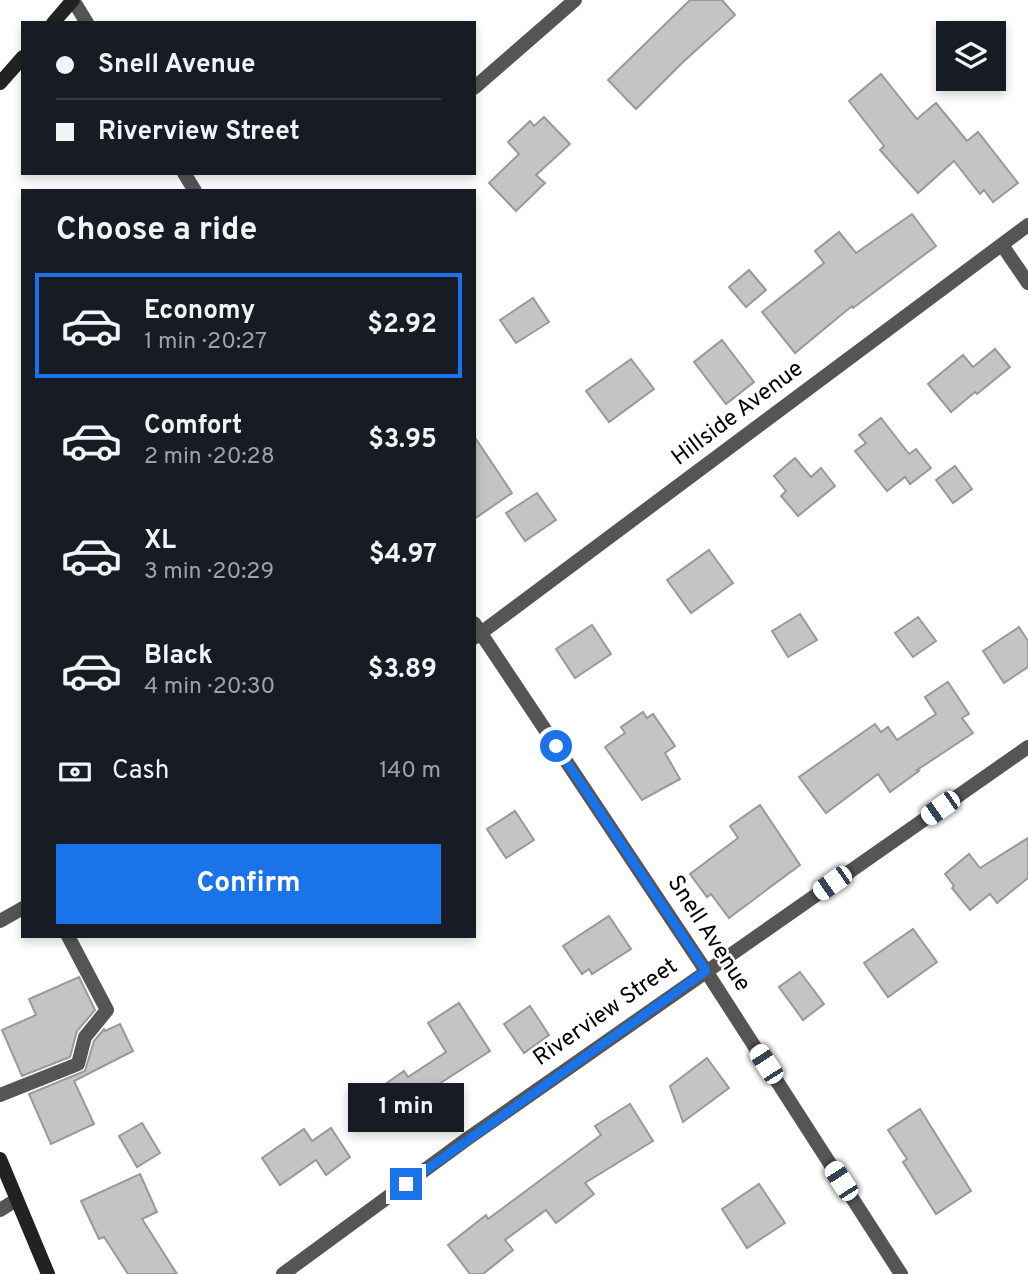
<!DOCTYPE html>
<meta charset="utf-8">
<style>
body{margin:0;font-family:Overpass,sans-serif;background:#20242c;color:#f1f3f6;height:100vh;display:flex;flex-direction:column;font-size:26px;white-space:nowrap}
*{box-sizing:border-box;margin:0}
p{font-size:23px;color:#9ea1a6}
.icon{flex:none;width:38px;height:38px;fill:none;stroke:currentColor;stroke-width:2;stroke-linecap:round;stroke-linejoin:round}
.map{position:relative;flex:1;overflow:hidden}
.side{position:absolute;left:21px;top:189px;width:455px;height:749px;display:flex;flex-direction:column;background:#171b24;border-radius:0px;box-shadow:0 4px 10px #0003}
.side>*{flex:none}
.guide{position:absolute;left:21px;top:21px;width:455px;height:154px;border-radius:0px;box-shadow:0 4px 10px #0003;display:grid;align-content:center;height:154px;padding:0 35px;background:#171b24}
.controls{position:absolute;left:936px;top:21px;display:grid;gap:14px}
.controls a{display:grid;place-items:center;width:70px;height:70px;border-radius:0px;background:#171b24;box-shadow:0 4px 10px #0003;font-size:35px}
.end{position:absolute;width:32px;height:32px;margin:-16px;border:9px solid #1a73e8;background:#fff;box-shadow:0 0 0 4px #fff}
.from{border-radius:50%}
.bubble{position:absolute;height:49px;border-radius:0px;background:#171b24;box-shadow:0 4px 10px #0003;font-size:23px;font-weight:700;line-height:49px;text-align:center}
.car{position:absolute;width:21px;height:42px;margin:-21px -10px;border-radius:9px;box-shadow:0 0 5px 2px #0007;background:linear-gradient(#fff 24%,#345 0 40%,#fff 0 76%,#345 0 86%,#fff 0)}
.guide b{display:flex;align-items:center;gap:24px;height:66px;font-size:26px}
.guide b+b{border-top:2px solid #363941}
.guide i{width:18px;height:18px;background:#f1f3f6}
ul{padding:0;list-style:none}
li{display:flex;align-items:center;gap:21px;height:105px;margin:0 14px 10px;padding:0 21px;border:4px solid transparent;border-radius:0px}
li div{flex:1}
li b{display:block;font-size:26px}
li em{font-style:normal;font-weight:700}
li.selected{border-color:#1a73e8}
li>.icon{width:63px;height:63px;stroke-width:1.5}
h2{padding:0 35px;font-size:32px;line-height:84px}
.pay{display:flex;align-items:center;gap:18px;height:77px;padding:0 35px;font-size:26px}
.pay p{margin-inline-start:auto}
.action{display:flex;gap:14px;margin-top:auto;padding:14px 35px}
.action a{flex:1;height:80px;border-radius:0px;background:#1a73e8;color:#fff;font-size:28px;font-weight:700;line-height:80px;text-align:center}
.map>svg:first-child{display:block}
.building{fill:#c4c4c4;stroke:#999;stroke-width:2}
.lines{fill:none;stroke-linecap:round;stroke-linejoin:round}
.lane{stroke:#555;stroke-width:14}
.street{stroke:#555;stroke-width:14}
.secondary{stroke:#222;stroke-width:14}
.route{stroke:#1a73e8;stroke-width:9}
.labels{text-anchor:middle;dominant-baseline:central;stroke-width:5;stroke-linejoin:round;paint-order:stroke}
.street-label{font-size:23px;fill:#000;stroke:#fff}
</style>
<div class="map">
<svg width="1028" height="1274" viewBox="0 0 1028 1274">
<rect width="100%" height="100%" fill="#fff"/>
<g class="building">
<polygon points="690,0 722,0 735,15 682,63 636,109 608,80"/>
<polygon points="881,74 917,119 936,103 967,141 978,132 1018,183 993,202 984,190 980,194 954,161 918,193 880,150 884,146 849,101"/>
<polygon points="544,117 570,144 536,175 545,183 516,211 489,183 519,154 508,142 530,121 534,126"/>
<polygon points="912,214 936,246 853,308 852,306 795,353 762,312 824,263 815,251 839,232 856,253"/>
<polygon points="749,270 766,290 746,307 729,287"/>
<polygon points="533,298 549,322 516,343 500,320"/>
<polygon points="722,340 754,382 726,404 694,362"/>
<polygon points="995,349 1010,367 977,394 975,392 951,412 928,384 963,355 973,367"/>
<polygon points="631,359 654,389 609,422 586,391"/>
<polygon points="881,418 909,454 916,449 931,468 910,484 905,477 887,491 855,451 866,443 859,435"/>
<polygon points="474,436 512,493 474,519"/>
<polygon points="795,458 811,477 821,468 835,486 798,516 781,496 786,491 774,476"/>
<polygon points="955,466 972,489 953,503 936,480"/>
<polygon points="537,493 556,520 525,541 506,513"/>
<polygon points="709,550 733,583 691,613 667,580"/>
<polygon points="800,614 817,640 788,657 772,631"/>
<polygon points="918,617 936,641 913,657 895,633"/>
<polygon points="592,625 611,654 575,678 556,649"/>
<polygon points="1019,627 1028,641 1028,667 1004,683 983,651"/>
<polygon points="948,682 969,714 962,718 973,733 917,770 919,771 890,792 878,774 826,813 799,777 875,724 881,732 888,727 897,740 936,714 925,697"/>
<polygon points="643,712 647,718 653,714 675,746 665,753 680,779 642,800 605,747 625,733 621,727"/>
<polygon points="760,805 800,865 729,918 711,894 707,897 690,874 738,838 730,826"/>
<polygon points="515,811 534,840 506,858 487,829"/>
<polygon points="1028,838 1028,878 997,903 990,894 970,910 952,888 954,886 945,874 969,854 980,868"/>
<polygon points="609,916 631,949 592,974 589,969 582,974 563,946"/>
<polygon points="913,929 937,962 888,997 864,963"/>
<polygon points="800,972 824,1004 803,1020 779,987"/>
<polygon points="79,977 95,1010 77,1031 70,1057 22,1076 2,1030 36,1015 29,999"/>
<polygon points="459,1003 490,1051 436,1086 443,1096 408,1121 384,1085 404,1071 408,1077 446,1052 428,1023"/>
<polygon points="530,1006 549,1035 524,1053 504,1024"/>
<polygon points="120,1024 133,1051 74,1081 94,1124 51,1144 29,1094 85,1071 94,1041 104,1029 105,1031"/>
<polygon points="707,1058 729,1088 683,1122 670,1086"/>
<polygon points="630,1104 653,1141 585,1183 594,1194 556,1223 546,1210 505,1240 513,1250 483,1274 470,1274 448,1245 486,1215 488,1219 601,1135 595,1126"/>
<polygon points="920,1109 971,1191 936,1214 903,1162 907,1159 888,1130"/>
<polygon points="142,1123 160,1153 137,1167 119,1136"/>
<polygon points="331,1128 350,1157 326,1175 316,1160 280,1185 262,1158 304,1129 312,1141"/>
<polygon points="140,1174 157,1212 142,1219 177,1274 128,1274 104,1237 99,1239 81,1201"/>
<polygon points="759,1184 785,1223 747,1248 722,1209"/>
</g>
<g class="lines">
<polyline class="lane" points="0,1095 78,1064 85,1037 107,1010 68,936"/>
<g class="street">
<polyline points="73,0 87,23"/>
<polyline points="474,88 575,0"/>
<polyline points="184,173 195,191"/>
<polyline points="1002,245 1028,283"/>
<polyline points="474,623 706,971 901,1274"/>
<polyline points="474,638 1028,225"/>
<polyline points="0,921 23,908"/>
<polyline points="0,1210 16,1200"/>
<polyline points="283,1274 467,1139 1028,747"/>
</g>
<g class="secondary">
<polyline points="53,23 73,0"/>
<polyline points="0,83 23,57"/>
<polyline points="0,1159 48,1274"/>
</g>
</g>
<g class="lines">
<polyline class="route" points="406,1184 706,971 556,746"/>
</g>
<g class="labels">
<g class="street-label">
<text transform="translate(738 414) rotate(-37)">Hillside Avenue</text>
<text transform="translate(708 934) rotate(57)">Snell Avenue</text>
<text transform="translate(606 1013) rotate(-35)">Riverview Street</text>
</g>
</g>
</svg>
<div class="controls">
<a><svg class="icon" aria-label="layers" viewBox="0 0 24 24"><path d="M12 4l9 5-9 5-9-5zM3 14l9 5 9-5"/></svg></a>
</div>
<i class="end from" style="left:556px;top:746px"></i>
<i class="end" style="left:406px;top:1184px"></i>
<div class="bubble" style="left:348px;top:1083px;width:116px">1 min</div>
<i class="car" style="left:940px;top:808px;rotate:235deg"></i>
<i class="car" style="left:832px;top:883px;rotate:235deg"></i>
<i class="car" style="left:766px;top:1064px;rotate:327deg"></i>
<i class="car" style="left:841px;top:1181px;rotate:327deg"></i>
<div class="guide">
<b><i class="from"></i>Snell Avenue</b>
<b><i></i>Riverview Street</b>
</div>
<section class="side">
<h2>Choose a ride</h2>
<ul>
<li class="selected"><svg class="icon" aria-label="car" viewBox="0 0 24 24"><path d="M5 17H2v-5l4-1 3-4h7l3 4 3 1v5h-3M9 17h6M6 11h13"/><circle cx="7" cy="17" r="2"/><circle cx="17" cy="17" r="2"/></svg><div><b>Economy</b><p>1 min · 20:27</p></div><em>$2.92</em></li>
<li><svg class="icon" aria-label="car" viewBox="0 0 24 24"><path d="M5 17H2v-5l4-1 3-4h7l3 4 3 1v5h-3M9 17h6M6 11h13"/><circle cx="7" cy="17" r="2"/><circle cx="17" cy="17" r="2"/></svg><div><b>Comfort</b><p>2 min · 20:28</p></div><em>$3.95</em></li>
<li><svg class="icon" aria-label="car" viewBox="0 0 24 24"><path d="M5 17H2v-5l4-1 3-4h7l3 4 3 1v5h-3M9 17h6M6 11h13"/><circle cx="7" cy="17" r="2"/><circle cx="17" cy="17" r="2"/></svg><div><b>XL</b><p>3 min · 20:29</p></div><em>$4.97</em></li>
<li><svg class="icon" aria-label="car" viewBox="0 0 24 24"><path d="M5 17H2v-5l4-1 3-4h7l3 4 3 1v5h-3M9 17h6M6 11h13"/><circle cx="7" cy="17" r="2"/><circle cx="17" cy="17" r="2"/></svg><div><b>Black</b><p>4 min · 20:30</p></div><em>$3.89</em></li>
</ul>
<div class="pay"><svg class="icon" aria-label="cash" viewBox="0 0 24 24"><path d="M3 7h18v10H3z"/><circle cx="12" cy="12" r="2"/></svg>Cash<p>140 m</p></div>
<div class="action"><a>Confirm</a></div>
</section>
</div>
